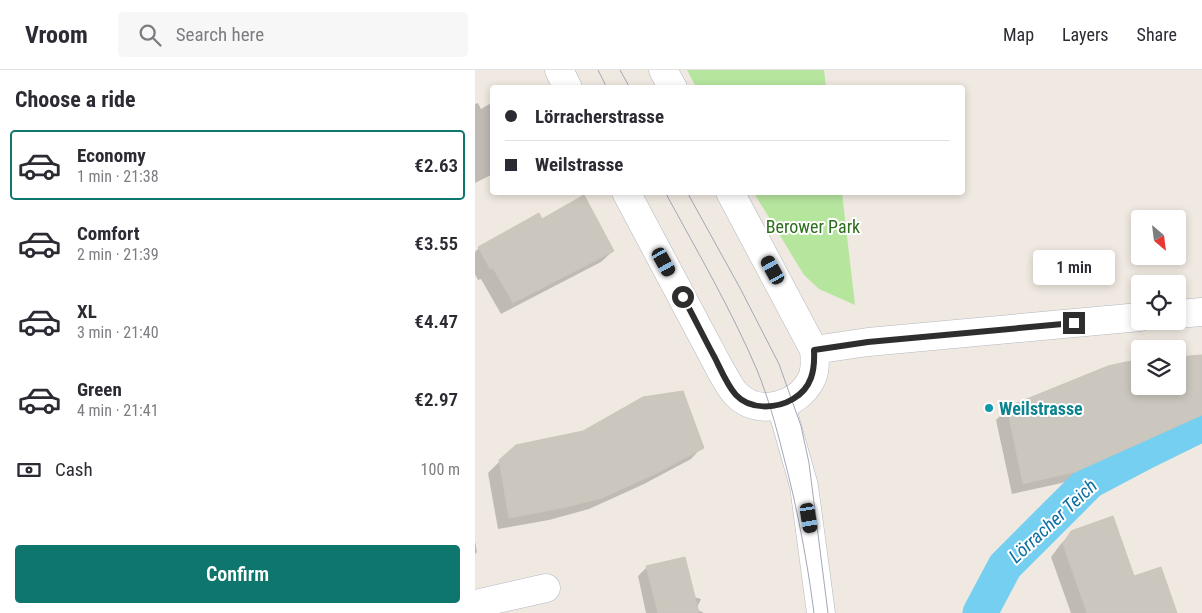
<!DOCTYPE html>
<meta charset="utf-8">
<style>
body{margin:0;font-family:"Roboto Condensed",sans-serif;background:#f7f7f7;color:#2b2b33;height:100vh;display:flex;flex-direction:column;font-size:19px;white-space:nowrap}
*{box-sizing:border-box;margin:0}
p{font-size:16px;color:#7c7c81}
.icon{flex:none;width:28px;height:28px;fill:none;stroke:currentColor;stroke-width:2;stroke-linecap:round;stroke-linejoin:round}
.map{position:relative;flex:1;overflow:hidden}
.sheet{display:flex;flex-direction:column;background:#fff;width:475px}
.sheet>*{flex:none}
.banner{position:absolute;left:15px;top:15px;width:475px;height:110px;border-radius:5px;box-shadow:0 2px 8px #0003;display:grid;align-content:center;height:110px;padding:0 15px;background:#fff}
.needle{width:32px;rotate:152deg}
.fabs{position:absolute;left:656px;top:140px;display:grid;gap:10px}
.fabs a{display:grid;place-items:center;width:55px;height:55px;border-radius:5px;background:#fff;box-shadow:0 2px 8px #0003;font-size:25px}
.end{position:absolute;width:22px;height:22px;margin:-11px;border:6px solid #2e2e2e;background:#fff;box-shadow:0 0 0 2px #fff}
.from{border-radius:50%}
.bubble{position:absolute;height:35px;border-radius:5px;background:#fff;box-shadow:0 2px 8px #0003;font-size:16px;font-weight:600;line-height:35px;text-align:center}
.car{position:absolute;width:15px;height:30px;margin:-15px -8px;border-radius:6px;box-shadow:0 0 4px 1px #0007;background:linear-gradient(#222 24%,#8ab4d8 0 40%,#222 0 76%,#8ab4d8 0 86%,#222 0)}
.banner b{display:flex;align-items:center;gap:18px;height:48px;font-size:19px}
.banner b+b{border-top:1px solid #e1e1e2}
.banner i{width:12px;height:12px;background:#2b2b33}
ul{padding:0;list-style:none}
li{display:flex;align-items:center;gap:15px;height:70px;margin:0 10px 8px;padding:0 5px;border:2px solid transparent;border-radius:5px}
li div{flex:1}
li b{display:block;font-size:19px}
li em{font-style:normal;font-weight:600}
li.active{border-color:#0f766e}
li>.icon{width:45px;height:45px;stroke-width:1.5}
h2{padding:0 15px;font-size:22px;line-height:60px}
.pay{display:flex;align-items:center;gap:12px;height:55px;padding:0 15px;font-size:19px}
.pay p{margin-inline-start:auto}
.button{display:flex;gap:10px;margin-top:auto;padding:10px 15px}
.button a{flex:1;height:58px;border-radius:5px;background:#0f766e;color:#fff;font-size:20px;font-weight:600;line-height:58px;text-align:center}
header{display:flex;align-items:center;gap:30px;box-sizing:border-box;height:70px;padding:0 25px;background:#fff;border-bottom:1px solid #e1e1e2}
header strong{font-size:24px}
nav{display:flex;gap:28px;margin-inline-start:auto;font-size:18px}
.search{width:350px;height:45px;background:#f7f7f7;display:flex;align-items:center;gap:12px;box-sizing:border-box;padding:0 18px;border-radius:5px;color:#7c7c81;font-size:19px}
main{display:flex;flex:1;min-height:0}
.map>svg:first-child{display:block}
.green{fill:#b6e59e}
.shadow{fill:#0003}
.lines{fill:none;stroke-linecap:round;stroke-linejoin:round}
.canal{stroke:#75cff0;stroke-width:35}
.building{fill:#cbc7bf;stroke:#cbc5ba}
.street-casing{stroke:#b4b7c1;stroke-width:29}
.secondary-casing{stroke:#b4b7c1;stroke-width:29}
.street{stroke:#fff;stroke-width:28}
.secondary{stroke:#fff;stroke-width:28}
.tram{stroke:#a3a6b8;stroke-width:1}
.route{stroke:#2e2e2e;stroke-width:6}
.culture-dot{fill:#0f9aa8;stroke:#fff;stroke-width:2}
.labels{text-anchor:middle;dominant-baseline:central;stroke-width:4;stroke-linejoin:round;paint-order:stroke}
.park-label{font-size:18px;fill:#2c6e1b;stroke:#fff}
.culture-label{font-size:18px;font-weight:bold;fill:#0d838f;stroke:#fff;text-anchor:start}
.water-label{font-size:19px;font-style:italic;fill:#0d6fa3;stroke:#fff}
</style>
<header>
<strong>Vroom</strong>
<div class="search"><svg class="icon" aria-label="search" viewBox="0 0 24 24"><circle cx="10" cy="10" r="6"/><path d="M15 15l6 6"/></svg>Search here</div>
<nav><a>Map</a><a>Layers</a><a>Share</a></nav>
</header>
<main>
<section class="sheet">
<h2>Choose a ride</h2>
<ul>
<li class="active"><svg class="icon" aria-label="car" viewBox="0 0 24 24"><path d="M5 17H2v-5l4-1 3-4h7l3 4 3 1v5h-3M9 17h6M6 11h13"/><circle cx="7" cy="17" r="2"/><circle cx="17" cy="17" r="2"/></svg><div><b>Economy</b><p>1 min · 21:38</p></div><em>€2.63</em></li>
<li><svg class="icon" aria-label="car" viewBox="0 0 24 24"><path d="M5 17H2v-5l4-1 3-4h7l3 4 3 1v5h-3M9 17h6M6 11h13"/><circle cx="7" cy="17" r="2"/><circle cx="17" cy="17" r="2"/></svg><div><b>Comfort</b><p>2 min · 21:39</p></div><em>€3.55</em></li>
<li><svg class="icon" aria-label="car" viewBox="0 0 24 24"><path d="M5 17H2v-5l4-1 3-4h7l3 4 3 1v5h-3M9 17h6M6 11h13"/><circle cx="7" cy="17" r="2"/><circle cx="17" cy="17" r="2"/></svg><div><b>XL</b><p>3 min · 21:40</p></div><em>€4.47</em></li>
<li><svg class="icon" aria-label="car" viewBox="0 0 24 24"><path d="M5 17H2v-5l4-1 3-4h7l3 4 3 1v5h-3M9 17h6M6 11h13"/><circle cx="7" cy="17" r="2"/><circle cx="17" cy="17" r="2"/></svg><div><b>Green</b><p>4 min · 21:41</p></div><em>€2.97</em></li>
</ul>
<div class="pay"><svg class="icon" aria-label="cash" viewBox="0 0 24 24"><path d="M3 7h18v10H3z"/><circle cx="12" cy="12" r="2"/></svg>Cash<p>100 m</p></div>
<div class="button"><a>Confirm</a></div>
</section>
<div class="map">
<svg width="727" height="543" viewBox="0 0 727 543">
<rect width="100%" height="100%" fill="#efe9e1"/>
<g class="green">
<polygon points="212,0 349,0 351,17 221,17"/>
<polygon points="279,123 367,123 380,235 344,219 329,205"/>
</g>
<g class="shadow">
<polygon points="18,32 18,104 0,113 0,34 3,33 6,39"/>
<polygon points="67,150 138,181 126,192 26,244 6,209 3,210 0,204 0,182 4,178"/>
<polygon points="727,286 727,349 587,413 537,424 521,350 532,339 665,293 665,316 702,316"/>
<polygon points="109,362 227,377 216,389 169,414 114,439 74,450 23,459 13,403 25,391"/>
<polygon points="597,462 659,508 701,543 596,543 576,487 585,475"/>
<polygon points="0,471 2,482 0,484"/>
<polygon points="172,497 219,527 226,529 221,539 229,543 171,543 163,506"/>
</g>
<g class="lines">
<polyline class="canal" points="505,543 530,496 615,411 670,382 727,354"/>
</g>
<g class="building">
<polygon points="109,125 139,181 38,233 18,198 15,199 3,177 64,143 67,149"/>
<polygon points="727,285 727,345 600,402 548,414 532,337 633,296 651,292 665,291 665,316 702,316 702,287"/>
<polygon points="208,321 229,378 182,403 127,428 87,438 34,448 24,390 41,375 108,361 168,327"/>
<polygon points="638,446 659,506 686,497 702,543 612,543 588,474 596,461"/>
<polygon points="210,487 224,543 183,543 171,496"/>
</g>
<g class="lines">
<defs>
<polyline id="street" points="0,534 71,518"/>
<g id="secondary">
<polyline points="84,0 93,18"/>
<polyline points="188,0 198,18"/>
<path d="M151 122 245 299C250 307 255 319 262 325 284 347 323 336 336 310 341 301 340 290 339 280L255 122"/>
<polyline points="702,244 727,242"/>
<polyline points="339,280 393,272 665,247"/>
<polyline points="306,335 329,416 346,543"/>
</g>
</defs>
<use href="#street" class="street-casing"/>
<use href="#secondary" class="secondary-casing"/>
<use href="#street" class="street"/>
<use href="#secondary" class="secondary"/>
<g class="tram">
<polyline points="123,0 132,18"/>
<polyline points="145,0 155,18"/>
<path d="M190 122C222 181 256 239 282 300 293 327 301 356 308 384 322 437 332 489 339 543"/>
<polyline points="212,122 265,218 304,294 326,356 334,393 353,543"/>
</g>
</g>
<g class="lines">
<path class="route" d="M208 227C219 247 229 268 240 288 246 300 252 315 261 325 275 340 301 339 318 329 337 318 340 300 339 280L393 272 599 253"/>
</g>
<circle class="culture-dot" cx="514" cy="338" r="5"/>
<g class="labels">
<g class="park-label">
<text x="338" y="156">Berower Park</text>
</g>
<g class="culture-label">
<text x="524" y="338">Weilstrasse</text>
</g>
<g class="water-label">
<text transform="translate(578 451) rotate(-43)">Lörracher Teich</text>
</g>
</g>
</svg>
<div class="fabs">
<a><svg class="needle" viewBox="-14 -14 28 28"><path d="M0-13l5 13h-10z" fill="#e53935"/><path d="M0 13l5-13h-10z" fill="#7c7c81"/></svg></a>
<a><svg class="icon" aria-label="locate" viewBox="0 0 24 24"><circle cx="12" cy="12" r="6"/><path d="M12 2v4M12 18v4M2 12h4M18 12h4"/></svg></a>
<a><svg class="icon" aria-label="layers" viewBox="0 0 24 24"><path d="M12 4l9 5-9 5-9-5zM3 14l9 5 9-5"/></svg></a>
</div>
<i class="end from" style="left:208px;top:227px"></i>
<i class="end" style="left:599px;top:253px"></i>
<div class="bubble" style="left:558px;top:180px;width:82px">1 min</div>
<i class="car" style="left:189px;top:192px;rotate:151deg"></i>
<i class="car" style="left:298px;top:200px;rotate:331deg"></i>
<i class="car" style="left:334px;top:448px;rotate:171deg"></i>
<div class="banner">
<b><i class="from"></i>Lörracherstrasse</b>
<b><i></i>Weilstrasse</b>
</div>
</div>
</main>
